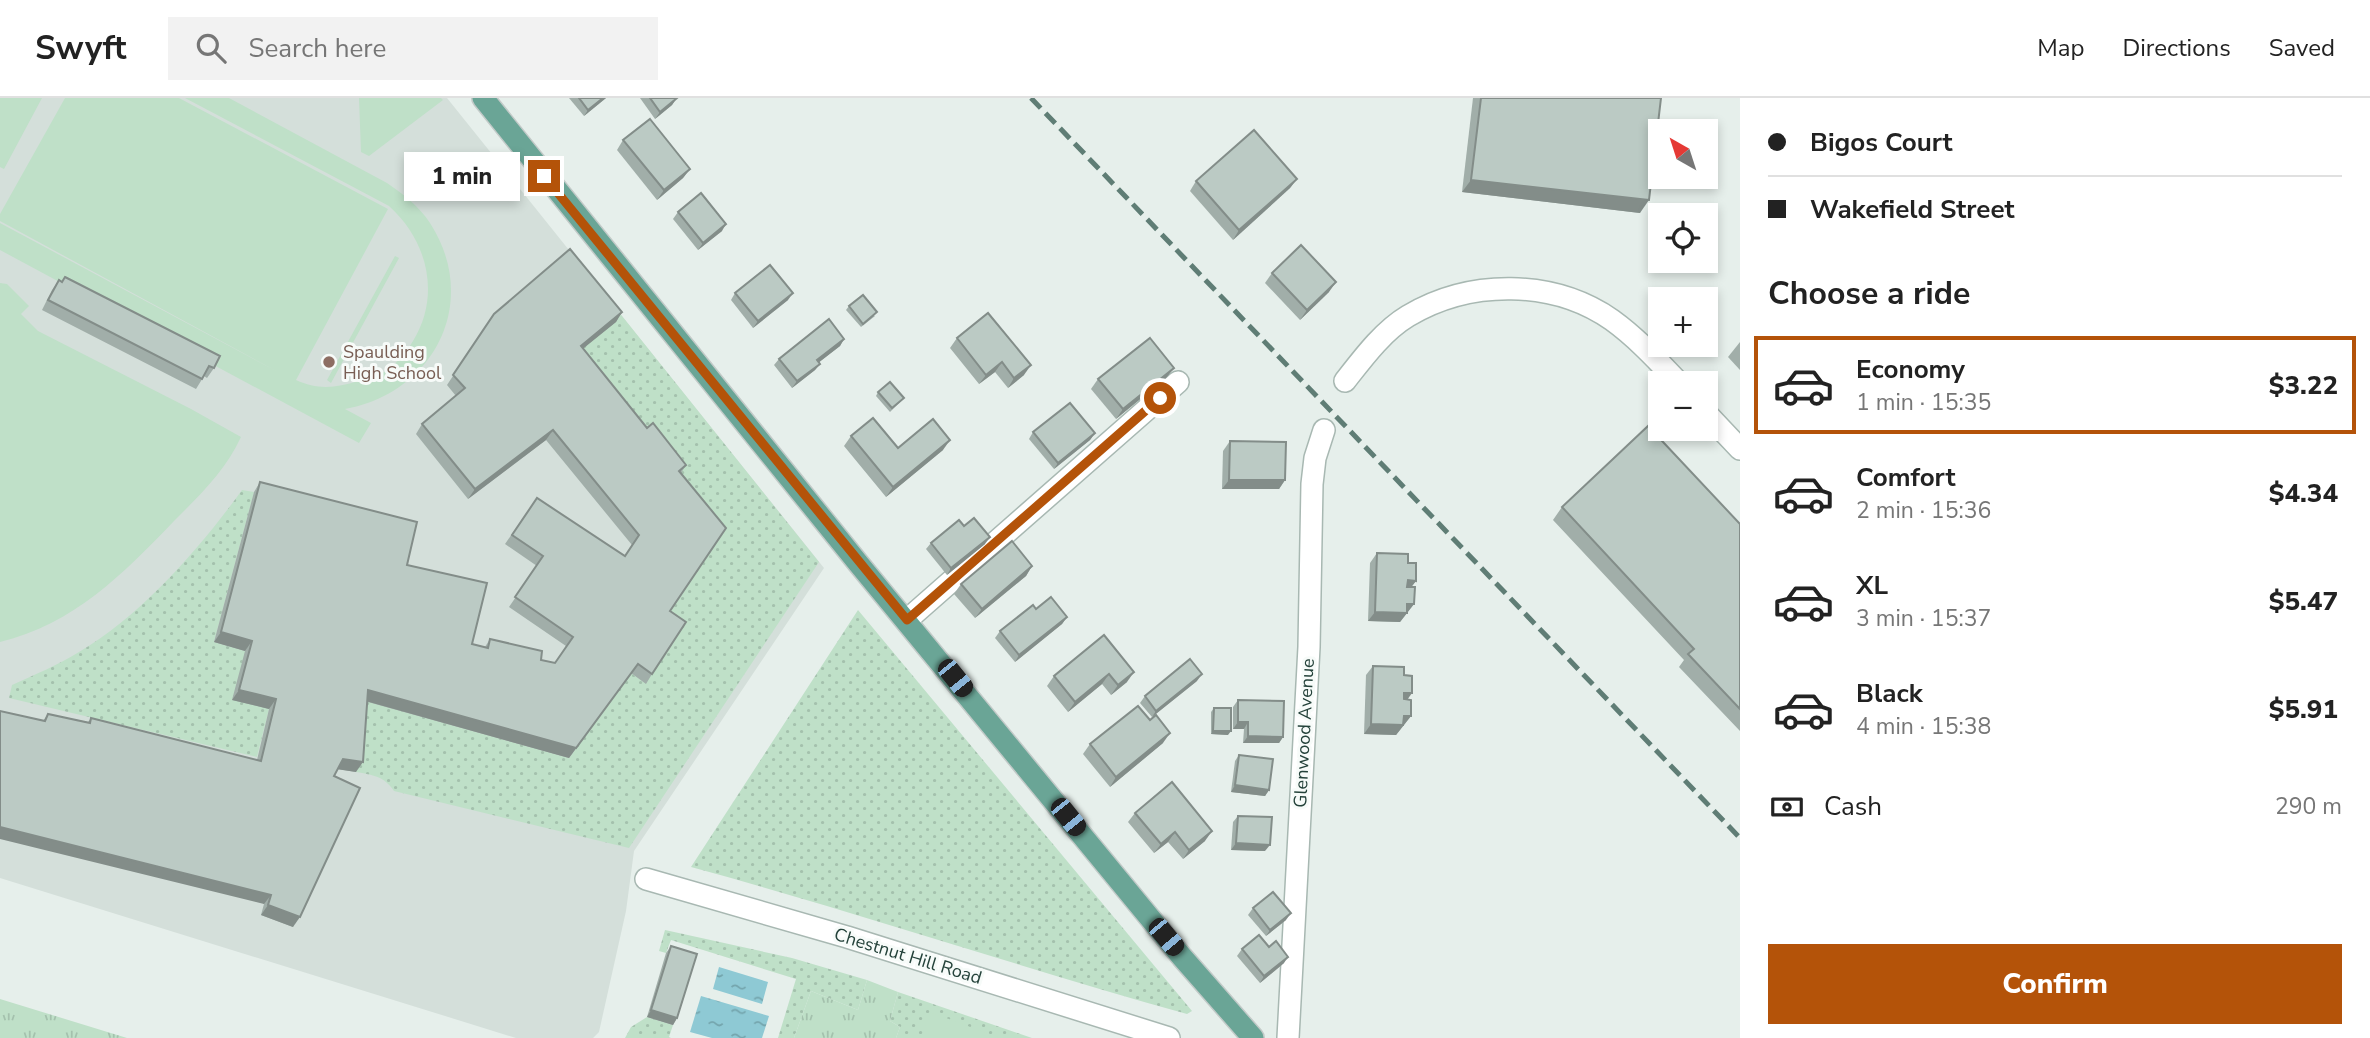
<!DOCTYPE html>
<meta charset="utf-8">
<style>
body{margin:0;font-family:"Nunito Sans",sans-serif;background:#f2f2f2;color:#222;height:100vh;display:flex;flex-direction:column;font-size:26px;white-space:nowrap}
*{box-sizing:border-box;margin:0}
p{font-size:23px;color:#767676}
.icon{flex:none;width:38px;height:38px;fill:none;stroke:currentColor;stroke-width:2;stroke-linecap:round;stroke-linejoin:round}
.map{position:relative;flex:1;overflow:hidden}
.sheet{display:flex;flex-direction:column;background:#fff;width:630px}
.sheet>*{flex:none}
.top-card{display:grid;align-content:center;height:154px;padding:0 28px;background:#fff}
.needle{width:46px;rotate:321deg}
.buttons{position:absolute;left:1648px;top:21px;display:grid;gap:14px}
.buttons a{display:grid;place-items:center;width:70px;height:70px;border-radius:0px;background:#fff;box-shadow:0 4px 10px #0003;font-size:35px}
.end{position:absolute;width:32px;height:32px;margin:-16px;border:9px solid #b45309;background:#fff;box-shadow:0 0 0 4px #fff}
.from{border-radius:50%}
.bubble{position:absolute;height:49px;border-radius:0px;background:#fff;box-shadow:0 4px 10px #0003;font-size:23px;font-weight:800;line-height:49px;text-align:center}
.car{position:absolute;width:21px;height:42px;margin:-21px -10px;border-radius:9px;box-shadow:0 0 5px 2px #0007;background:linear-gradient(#222 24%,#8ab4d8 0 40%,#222 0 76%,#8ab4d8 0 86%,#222 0)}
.top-card b{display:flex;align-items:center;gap:24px;height:66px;font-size:26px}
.top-card b+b{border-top:2px solid #e0e0e0}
.top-card i{width:18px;height:18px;background:#222}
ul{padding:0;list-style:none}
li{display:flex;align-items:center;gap:21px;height:98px;margin:0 14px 10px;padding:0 14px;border:4px solid transparent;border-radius:0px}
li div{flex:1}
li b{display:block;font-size:26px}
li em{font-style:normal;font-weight:800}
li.selected{border-color:#b45309}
li>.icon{width:63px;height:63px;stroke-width:1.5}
h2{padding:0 28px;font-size:32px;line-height:84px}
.pay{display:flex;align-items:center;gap:18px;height:77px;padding:0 28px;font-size:26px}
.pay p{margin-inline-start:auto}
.button{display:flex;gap:14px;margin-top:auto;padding:14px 28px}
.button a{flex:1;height:80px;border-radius:0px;background:#b45309;color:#fff;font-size:28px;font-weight:800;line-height:80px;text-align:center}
header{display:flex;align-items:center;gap:42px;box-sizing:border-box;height:98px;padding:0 35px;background:#fff;border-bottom:2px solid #e0e0e0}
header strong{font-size:33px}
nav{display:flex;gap:38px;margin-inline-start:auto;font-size:24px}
.search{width:490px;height:63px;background:#f2f2f2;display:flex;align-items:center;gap:18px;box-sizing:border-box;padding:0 24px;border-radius:0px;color:#767676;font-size:26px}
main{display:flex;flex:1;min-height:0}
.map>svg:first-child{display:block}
.built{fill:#d4dfda}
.grass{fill:url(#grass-dots)}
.park{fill:url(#park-tufts)}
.pitch{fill:#bfe0c8}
.water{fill:url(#water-ripples)}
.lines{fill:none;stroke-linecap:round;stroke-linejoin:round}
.minor-casing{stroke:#a8b8b2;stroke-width:24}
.major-casing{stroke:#c2cac8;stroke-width:24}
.minor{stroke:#fff;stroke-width:21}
.major{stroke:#6aa596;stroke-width:21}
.rail{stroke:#5f7d75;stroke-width:5;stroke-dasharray:14 7;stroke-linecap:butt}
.wall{fill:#a1aea9}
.shaded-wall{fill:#838d89}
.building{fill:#bbcac4;stroke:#838d89;stroke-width:2}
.route{stroke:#b45309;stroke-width:9}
.education-dot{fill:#8d6e63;stroke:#f7fbf9;stroke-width:2.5}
.labels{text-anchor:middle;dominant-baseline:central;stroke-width:6;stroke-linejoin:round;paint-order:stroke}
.education-label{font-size:18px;fill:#785e54;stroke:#f7fbf9;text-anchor:start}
.street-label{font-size:18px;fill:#24423a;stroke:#f7fbf9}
</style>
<header>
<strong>Swyft</strong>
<div class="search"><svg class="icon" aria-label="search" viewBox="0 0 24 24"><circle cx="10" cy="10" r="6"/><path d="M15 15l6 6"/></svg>Search here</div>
<nav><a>Map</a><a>Directions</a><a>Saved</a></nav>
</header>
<main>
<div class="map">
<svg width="1740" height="940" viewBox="0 0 1740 940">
<defs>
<pattern id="grass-dots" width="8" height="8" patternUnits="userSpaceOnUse" patternTransform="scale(1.75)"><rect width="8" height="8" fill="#bfe0c8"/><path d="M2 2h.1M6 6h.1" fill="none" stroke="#a4c1ad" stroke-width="1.8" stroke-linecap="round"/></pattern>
<pattern id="park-tufts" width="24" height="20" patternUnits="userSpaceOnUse" patternTransform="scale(1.75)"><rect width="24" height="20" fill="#bfe0c8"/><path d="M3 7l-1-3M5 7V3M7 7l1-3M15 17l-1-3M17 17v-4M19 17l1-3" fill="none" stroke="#a4c1ad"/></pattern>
<pattern id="water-ripples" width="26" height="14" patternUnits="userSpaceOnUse" patternTransform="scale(1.75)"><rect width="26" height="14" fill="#8ec9d4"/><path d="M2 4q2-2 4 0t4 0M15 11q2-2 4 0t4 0" fill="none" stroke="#74a5ad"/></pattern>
</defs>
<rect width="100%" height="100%" fill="#e6efeb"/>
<polygon class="built" points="0,0 447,0 824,470 634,753 626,813 599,934 593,940 516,940 0,780"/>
<g class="grass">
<path d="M570 153 819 464 629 750 394 693C384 678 373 677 356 674L362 602 569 660 631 575 645 585 664 523 574 258Z"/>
<path d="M242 392 254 394 214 544 245 553 269 611 257 659 9 600 12 587C34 577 58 567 79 554 142 517 200 450 242 392Z"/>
<path d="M858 512 1192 913 1187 916C1021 870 857 814 691 769Z"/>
<polygon points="665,832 792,860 867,882 858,912 811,893 794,940 778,940 796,881 671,842 666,855 659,853"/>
<polygon points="898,894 1032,940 896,940 900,929 890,923"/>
<polygon points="647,919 673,927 669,939 671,940 625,940 631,929"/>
</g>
<g class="park">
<polygon points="867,882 898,894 890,923 900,929 896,940 794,940 811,893 858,912"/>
<polygon points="0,901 127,940 0,940"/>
</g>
<g class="pitch">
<polygon points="0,0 42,0 4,71 0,69"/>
<path d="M65 0H179L388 111 296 282C317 292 336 290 358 283 365 281 373 280 379 277 393 270 405 256 413 243 441 198 428 143 389 108L185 0H229L387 85C403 96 419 108 430 125 481 204 434 295 345 311L371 325 359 345 0 152V125L278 274 0 123V116Z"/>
<polygon points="359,0 441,0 443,2 369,58 361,54"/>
<polygon points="395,158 399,160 331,285 327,282"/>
<path d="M0 185 7 186 29 208 21 216 38 233 191 311 241 339C226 372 199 398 174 423 123 476 74 526 0 544Z"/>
<polygon points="930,914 1000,940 921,940"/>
</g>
<g class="water">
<polygon points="719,869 768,884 762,906 713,891"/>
<polygon points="701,898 769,918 762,940 712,940 690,934"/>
</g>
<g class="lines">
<defs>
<g id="minor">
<path d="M1345 283C1363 260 1383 233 1408 218 1470 181 1553 181 1612 222 1637 240 1658 263 1679 285"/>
<polyline points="1706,315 1740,351"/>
<polyline points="907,522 1178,284"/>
<polyline points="646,781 847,839 1169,940"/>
<polyline points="1288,940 1309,549 1312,386 1315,360 1324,332"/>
</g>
<polyline id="major" points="483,0 858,465 1182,859 1253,940"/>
</defs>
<use href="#minor" class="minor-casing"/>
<use href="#major" class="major-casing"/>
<use href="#minor" class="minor"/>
<use href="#major" class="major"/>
<polyline class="rail" points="1031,0 1740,740"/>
</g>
<g class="wall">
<polygon points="569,0 606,0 584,18"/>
<polygon points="640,0 676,0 672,7 655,21"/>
<polygon points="1473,0 1661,0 1640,115 1462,94"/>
<polygon points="623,42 690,71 683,80 657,102 617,52"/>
<polygon points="1297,81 1290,90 1233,142 1190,93 1196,83"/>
<polygon points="678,114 722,133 698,152 673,121"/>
<polygon points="1272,175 1329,194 1300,222 1265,185"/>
<polygon points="65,179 214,270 207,280 204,278 196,291 42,212 52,192 59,182 61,184"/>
<polygon points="735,195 788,202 753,230 731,202"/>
<polygon points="849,208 875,218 861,229 846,212"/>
<polygon points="622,214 616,224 583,250 647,330 686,367 681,375 670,513 652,576 646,586 631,575 569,660 368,604 356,674 338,671 334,678 293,829 261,817 264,806 43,623 48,616 88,624 91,620 257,662 269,611 232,602 245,553 214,544 254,394 260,384 407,467 472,546 485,549 490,541 541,562 555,565 566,548 509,509 537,468 505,446 537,400 625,458 632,447 546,342 468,401 416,336 422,326 456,298 447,287 494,216"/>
<polygon points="957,240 1024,277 1008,290 995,274 979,286 950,250"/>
<polygon points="844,241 840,248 819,264 820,266 815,272 792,290 774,267 779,261"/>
<polygon points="1740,244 1740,272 1728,259"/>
<polygon points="1167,279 1116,321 1091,291 1098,281"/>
<polygon points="878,294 901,303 890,314 876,298"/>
<polygon points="1033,334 1095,335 1090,342 1054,371 1029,341"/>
<polygon points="851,338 898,350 943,352 886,399 844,348"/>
<polygon points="1230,343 1285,382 1279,391 1222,391 1223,353"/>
<polygon points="1562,409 1740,426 1740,633 1679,569 1684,562 1553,422"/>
<polygon points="964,428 985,446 947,477 926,451 931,445"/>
<polygon points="1377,455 1416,483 1411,489 1414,506 1400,524 1368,523 1370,465"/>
<polygon points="1032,468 1026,478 975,520 954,496 961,486"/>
<polygon points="1036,511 1067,519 1062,526 1015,564 995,540 1000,533"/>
<polygon points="1104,537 1127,584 1111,597 1102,586 1068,614 1047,588 1054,578"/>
<polygon points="1373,568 1408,602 1411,618 1396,637 1364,636 1366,577"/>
<polygon points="1197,583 1152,619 1140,605 1145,598"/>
<polygon points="1238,602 1283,639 1279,645 1243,645 1244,631 1233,631 1233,609"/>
<polygon points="1214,610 1228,637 1211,636 1211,614"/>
<polygon points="1163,645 1110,689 1083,656 1090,646"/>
<polygon points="1239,657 1269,692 1265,698 1231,694 1235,663"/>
<polygon points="1135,715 1205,743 1183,761 1168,744 1154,755 1128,724"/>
<polygon points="1238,718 1265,753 1231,752 1233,724"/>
<polygon points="1253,810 1286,822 1266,838 1248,817"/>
<polygon points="671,848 677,920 673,927 647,919 666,855"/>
<polygon points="1242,851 1284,865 1260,885 1237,858"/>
</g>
<g class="shaded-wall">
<polygon points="603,0 606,0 584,18 588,12"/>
<polygon points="677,0 672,7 655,21 660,14"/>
<polygon points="690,71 683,80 657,102 664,92"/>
<polygon points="1297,81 1290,90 1233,142 1239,132"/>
<polygon points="1471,82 1649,102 1640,115 1462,94"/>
<polygon points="726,126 722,133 698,152 703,145"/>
<polygon points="1336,184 1329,194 1300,222 1307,212"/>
<polygon points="793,195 788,202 753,230 758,223"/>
<polygon points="622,214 616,224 574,258 581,248"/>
<polygon points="844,241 840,248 813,269 817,262"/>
<polygon points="1002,264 995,274 979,286 986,277"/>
<polygon points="820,266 815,272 792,290 797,283"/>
<polygon points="1031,267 1024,277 1008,290 1014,280"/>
<polygon points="1174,270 1167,279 1116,321 1123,311"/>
<polygon points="553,332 546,342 468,401 475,391"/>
<polygon points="1095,335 1090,342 1054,371 1058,365"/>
<polygon points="950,342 943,352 886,399 893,389"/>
<polygon points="1229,382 1285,382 1279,391 1222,391"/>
<polygon points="990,439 985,446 947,477 951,470"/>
<polygon points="1032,468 1026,478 975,520 982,511"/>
<polygon points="1408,482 1416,483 1409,492 1401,492"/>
<polygon points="1407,506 1414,506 1400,524 1368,523 1375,514"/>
<polygon points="1067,519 1062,526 1015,564 1019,557"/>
<polygon points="221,534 252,543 245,553 214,544"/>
<polygon points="638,566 569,660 362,602 368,592"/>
<polygon points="1134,574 1127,584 1111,597 1118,587"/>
<polygon points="1109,576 1102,586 1068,614 1075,604"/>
<polygon points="1202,576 1197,583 1152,619 1156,613"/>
<polygon points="239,592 276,601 269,611 232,602"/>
<polygon points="1404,595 1412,595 1405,605 1397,605"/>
<polygon points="1404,618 1411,618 1396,637 1364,636 1371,626"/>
<polygon points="1238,624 1248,624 1244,631 1233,631"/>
<polygon points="1213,633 1231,633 1228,637 1211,636"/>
<polygon points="1170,635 1163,645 1110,689 1116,679"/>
<polygon points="1248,638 1283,639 1279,645 1243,645"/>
<polygon points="343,661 363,664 356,674 336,671"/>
<polygon points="1235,687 1269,692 1265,698 1231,694"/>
<polygon points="0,729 271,797 264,806 0,741"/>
<polygon points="1212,733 1205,743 1183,761 1189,752"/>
<polygon points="1175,734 1168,744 1154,755 1161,746"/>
<polygon points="1236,745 1270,747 1265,753 1231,752"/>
<polygon points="268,807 300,819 293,829 261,817"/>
<polygon points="1291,815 1286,822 1266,838 1270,832"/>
<polygon points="1288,859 1284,865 1260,885 1264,878"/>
<polygon points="651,912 677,920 673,927 647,919"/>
</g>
<g class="building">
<polygon points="579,0 603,0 588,12"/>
<polygon points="650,0 677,0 660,14"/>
<polygon points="1481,0 1661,0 1649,102 1471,82"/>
<polygon points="650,21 690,71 664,92 623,42"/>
<polygon points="1254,32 1297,81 1239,132 1196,83"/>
<polygon points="701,95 726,126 703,145 678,114"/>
<polygon points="1301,147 1336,184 1307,212 1272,175"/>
<polygon points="570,151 622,214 581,248 647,330 653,325 686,367 679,373 726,430 670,513 686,524 652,576 638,566 576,650 368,592 363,664 343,661 334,678 360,690 300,819 268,807 271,797 0,729 0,613 45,623 48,616 90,625 91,620 261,663 276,601 239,592 252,543 221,534 260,384 417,424 407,467 487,485 472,546 488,550 490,541 542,553 541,562 555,565 573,539 515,499 543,458 512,437 537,400 625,458 639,437 553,332 475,391 422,326 465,290 453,277 494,216"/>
<polygon points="770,167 793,195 758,223 735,195"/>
<polygon points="65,179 220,258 214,270 209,268 202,281 48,202 59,182 62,184"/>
<polygon points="863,197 877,214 863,226 849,208"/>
<polygon points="988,215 1031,267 1014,280 1002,264 986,277 957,240"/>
<polygon points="829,221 844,241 817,262 820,266 797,283 779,261"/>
<polygon points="1150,240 1174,270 1123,311 1098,281"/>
<polygon points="890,284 904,300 892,310 878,294"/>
<polygon points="1070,305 1095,335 1058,365 1033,334"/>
<polygon points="873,320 898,350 933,321 950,342 893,389 851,338"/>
<polygon points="1648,328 1740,426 1740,611 1688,556 1694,551 1562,409"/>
<polygon points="1230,343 1286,344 1285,382 1229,382"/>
<polygon points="974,420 990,439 951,470 931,445 959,422 964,428"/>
<polygon points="1012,443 1032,468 982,511 961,486"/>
<polygon points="1377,455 1408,456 1408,465 1416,465 1416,483 1408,482 1407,489 1415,489 1414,506 1407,506 1407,515 1375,514"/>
<polygon points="1051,499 1067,519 1019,557 1000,533 1033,507 1036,511"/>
<polygon points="1104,537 1134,574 1118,587 1109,576 1075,604 1054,578"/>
<polygon points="1190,561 1202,576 1156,613 1145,598"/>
<polygon points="1373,568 1404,569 1404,577 1412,578 1412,595 1404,595 1404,601 1411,602 1411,618 1404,618 1403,627 1371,626"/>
<polygon points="1238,602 1284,603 1283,639 1248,638 1248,624 1238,624"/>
<polygon points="1138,608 1150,622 1156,617 1170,635 1116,679 1090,646"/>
<polygon points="1214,610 1231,610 1231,633 1213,633"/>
<polygon points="1239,657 1273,661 1269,692 1235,687"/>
<polygon points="1172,684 1212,733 1189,752 1175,734 1161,746 1135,715"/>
<polygon points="1238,718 1272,719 1270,747 1236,745"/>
<polygon points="1273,794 1291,815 1270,832 1253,810"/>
<polygon points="1259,837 1269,849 1276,843 1288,859 1264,878 1242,851"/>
<polygon points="671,848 697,856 677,920 651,912"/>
</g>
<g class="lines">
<polyline class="route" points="544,78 907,522 1160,300"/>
</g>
<circle class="education-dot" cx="329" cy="264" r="7"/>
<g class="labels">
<g class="education-label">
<text x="343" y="254">Spaulding<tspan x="343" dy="21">High School</tspan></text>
</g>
<g class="street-label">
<text transform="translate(1304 635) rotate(-87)">Glenwood Avenue</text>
<text transform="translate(908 858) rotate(17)">Chestnut Hill Road</text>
</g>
</g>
</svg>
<div class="buttons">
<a><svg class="needle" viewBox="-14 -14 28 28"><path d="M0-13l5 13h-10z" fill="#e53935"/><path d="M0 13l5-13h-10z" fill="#767676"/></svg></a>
<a><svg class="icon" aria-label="locate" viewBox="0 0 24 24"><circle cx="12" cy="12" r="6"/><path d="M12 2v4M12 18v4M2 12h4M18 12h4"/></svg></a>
<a>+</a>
<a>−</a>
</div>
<i class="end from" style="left:1160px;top:300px"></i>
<i class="end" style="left:544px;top:78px"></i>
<div class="bubble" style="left:404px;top:54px;width:116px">1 min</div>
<i class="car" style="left:955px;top:580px;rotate:141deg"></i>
<i class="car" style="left:1068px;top:719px;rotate:141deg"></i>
<i class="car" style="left:1166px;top:839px;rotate:140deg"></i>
</div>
<section class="sheet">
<div class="top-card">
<b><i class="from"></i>Bigos Court</b>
<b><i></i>Wakefield Street</b>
</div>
<h2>Choose a ride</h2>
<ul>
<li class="selected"><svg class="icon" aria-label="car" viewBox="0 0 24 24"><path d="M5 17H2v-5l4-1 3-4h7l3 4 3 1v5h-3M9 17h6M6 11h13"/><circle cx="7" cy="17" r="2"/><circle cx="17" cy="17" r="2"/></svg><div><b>Economy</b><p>1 min · 15:35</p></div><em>$3.22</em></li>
<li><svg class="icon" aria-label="car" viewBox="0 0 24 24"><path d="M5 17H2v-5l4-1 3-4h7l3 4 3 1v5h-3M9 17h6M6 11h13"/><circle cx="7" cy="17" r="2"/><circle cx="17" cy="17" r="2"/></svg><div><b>Comfort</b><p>2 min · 15:36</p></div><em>$4.34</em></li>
<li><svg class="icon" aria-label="car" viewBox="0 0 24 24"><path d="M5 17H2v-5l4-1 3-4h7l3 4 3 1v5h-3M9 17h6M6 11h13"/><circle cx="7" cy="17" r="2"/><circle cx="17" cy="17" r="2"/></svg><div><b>XL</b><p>3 min · 15:37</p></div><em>$5.47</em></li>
<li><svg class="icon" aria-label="car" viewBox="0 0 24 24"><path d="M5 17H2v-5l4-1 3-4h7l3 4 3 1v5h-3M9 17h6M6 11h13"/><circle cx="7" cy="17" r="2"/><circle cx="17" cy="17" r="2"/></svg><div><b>Black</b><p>4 min · 15:38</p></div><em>$5.91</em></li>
</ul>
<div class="pay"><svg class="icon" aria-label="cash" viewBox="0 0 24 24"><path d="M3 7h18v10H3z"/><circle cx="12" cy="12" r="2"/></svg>Cash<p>290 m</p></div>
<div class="button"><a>Confirm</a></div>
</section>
</main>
